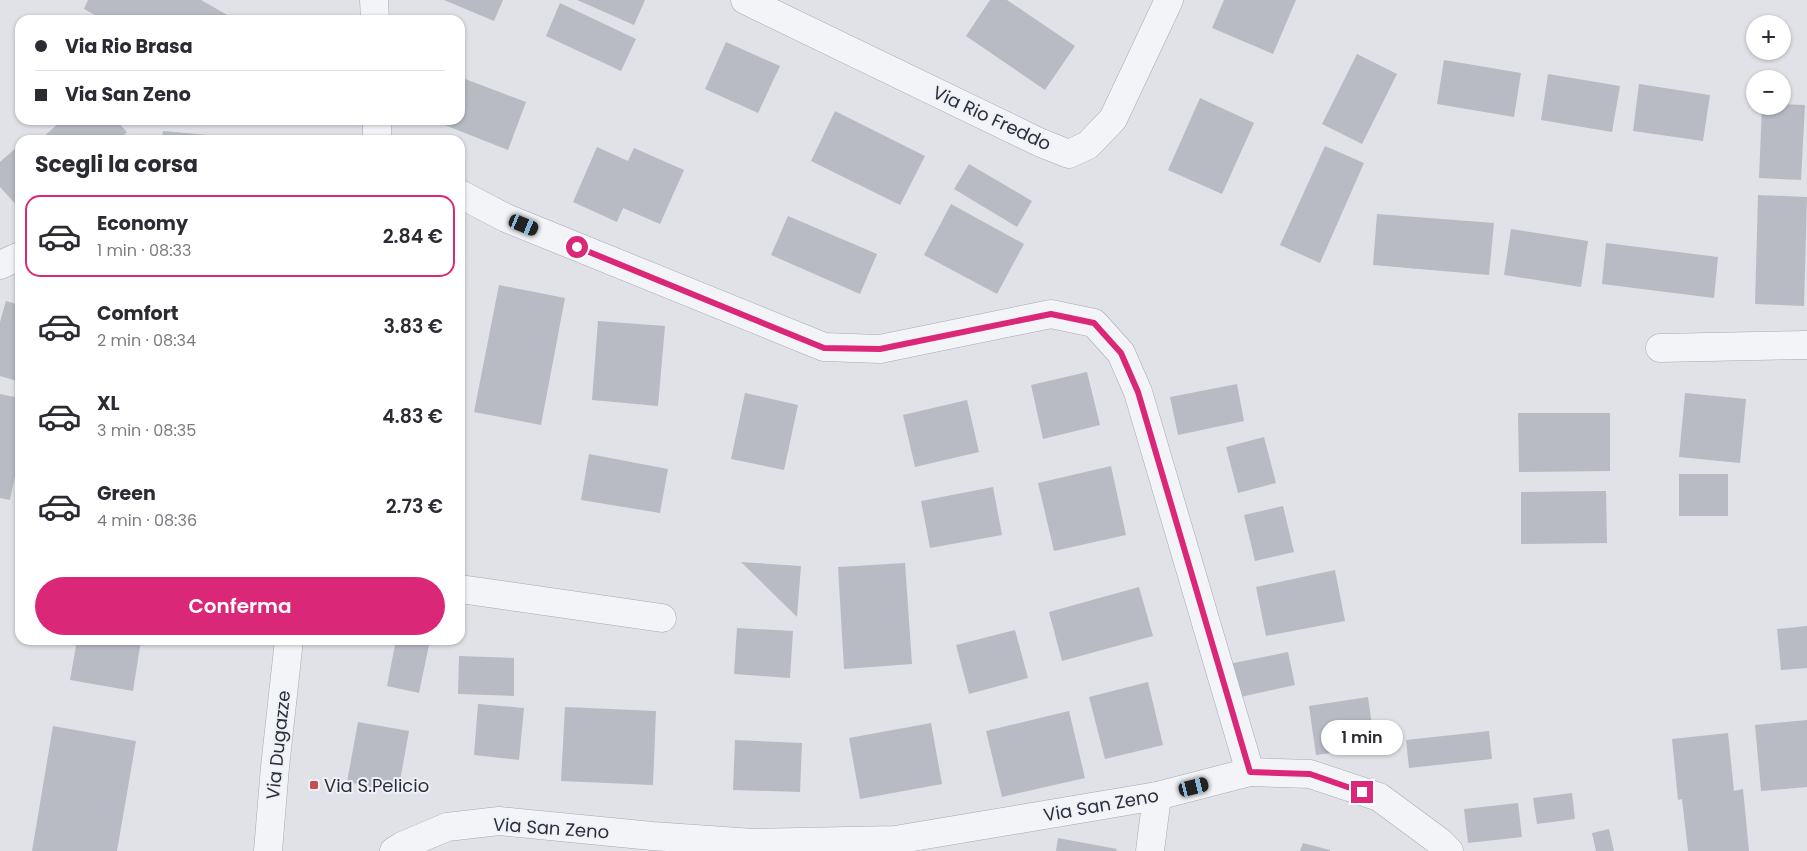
<!DOCTYPE html>
<html lang="it">
<meta charset="utf-8">
<style>
body{margin:0;font-family:Poppins,sans-serif;background:#f7f7f7;color:#2b2b33;height:100vh;display:flex;flex-direction:column;font-size:19px;white-space:nowrap}
*{box-sizing:border-box;margin:0}
p{font-size:16px;color:#7c7c81}
.icon{flex:none;width:28px;height:28px;fill:none;stroke:currentColor;stroke-width:2;stroke-linecap:round;stroke-linejoin:round}
.map{position:relative;flex:1;overflow:hidden}
.sheet{position:absolute;left:15px;top:135px;width:450px;height:510px;display:flex;flex-direction:column;background:#fff;border-radius:15px;box-shadow:0 1px 4px #0004}
.sheet>*{flex:none}
.hud{position:absolute;left:15px;top:15px;width:450px;height:110px;border-radius:15px;box-shadow:0 1px 4px #0004;display:grid;align-content:center;height:110px;padding:0 20px;background:#fff}
.tools{position:absolute;left:1746px;top:15px;display:grid;gap:10px}
.tools a{display:grid;place-items:center;width:45px;height:45px;border-radius:50%;background:#fff;box-shadow:0 1px 4px #0004;font-size:25px}
.end{position:absolute;width:22px;height:22px;margin:-11px;border:6px solid #db2777;background:#fff;box-shadow:0 0 0 2px #fff}
.from{border-radius:50%}
.bubble{position:absolute;height:35px;border-radius:18px;background:#fff;box-shadow:0 1px 4px #0004;font-size:16px;font-weight:600;line-height:35px;text-align:center}
.car{position:absolute;width:15px;height:30px;margin:-15px -8px;border-radius:6px;box-shadow:0 0 4px 1px #0007;background:linear-gradient(#222 24%,#8ab4d8 0 40%,#222 0 76%,#8ab4d8 0 86%,#222 0)}
.hud b{display:flex;align-items:center;gap:18px;height:48px;font-size:19px}
.hud b+b{border-top:1px solid #e1e1e2}
.hud i{width:12px;height:12px;background:#2b2b33}
ul{padding:0;list-style:none}
li{display:flex;align-items:center;gap:15px;height:82px;margin:0 10px 8px;padding:0 10px;border:2px solid transparent;border-radius:15px}
li div{flex:1}
li b{display:block;font-size:19px}
li em{font-style:normal;font-weight:600}
li.on{border-color:#db2777}
li>.icon{width:45px;height:45px;stroke-width:1.5}
h2{padding:0 20px;font-size:22px;line-height:60px}
.primary-button{display:flex;gap:10px;margin-top:auto;padding:10px 20px}
.primary-button a{flex:1;height:58px;border-radius:30px;background:#db2777;color:#fff;font-size:20px;font-weight:600;line-height:58px;text-align:center}
.map>svg:first-child{display:block}
.building{fill:#b8bbc4}
.lines{fill:none;stroke-linecap:round;stroke-linejoin:round}
.minor-casing{stroke:#a6a9b2;stroke-width:29}
.minor{stroke:#f3f4f7;stroke-width:28}
.route{stroke:#db2777;stroke-width:6}
.poi-dot{fill:#c44f50;stroke:#f0f1f6;stroke-width:2}
.labels{text-anchor:middle;dominant-baseline:central;stroke-width:4;stroke-linejoin:round;paint-order:stroke}
.street-label{font-size:18px;fill:#2a2f3e;stroke:#f0f1f6}
.poi-label{font-size:18px;fill:#2a2f3e;stroke:#f0f1f6;text-anchor:start}
</style>
<div class="map">
<svg width="1807" height="851" viewBox="0 0 1807 851">
<rect width="100%" height="100%" fill="#e0e2e8"/>
<g class="building">
<polygon points="88,0 201,0 236,20 104,20 84,9"/>
<polygon points="444,0 503,0 494,21"/>
<polygon points="577,0 645,0 634,25"/>
<polygon points="990,0 1007,0 1075,46 1045,90 966,36"/>
<polygon points="1224,0 1296,0 1273,54 1212,28"/>
<polygon points="560,3 636,39 621,71 546,36"/>
<polygon points="726,42 780,66 758,113 705,89"/>
<polygon points="1357,54 1397,74 1362,144 1322,124"/>
<polygon points="1444,60 1521,73 1514,117 1437,104"/>
<polygon points="1548,74 1620,86 1612,132 1541,120"/>
<polygon points="460,77 526,102 508,150 432,120 460,120"/>
<polygon points="1639,84 1710,95 1703,141 1633,131"/>
<polygon points="1200,98 1254,123 1222,194 1168,170"/>
<polygon points="1782,104 1805,105 1801,180 1759,178 1762,106 1782,106"/>
<polygon points="835,111 925,156 900,205 811,161"/>
<polygon points="62,120 67,124 72,120 116,120 127,132 119,140 40,140"/>
<polygon points="163,131 208,135 207,140 162,140"/>
<polygon points="1325,146 1364,163 1320,263 1280,245"/>
<polygon points="17,147 20,149 20,209 0,187 0,162"/>
<polygon points="597,147 628,161 634,148 684,170 660,224 623,208 617,222 573,202"/>
<polygon points="969,164 1032,201 1017,227 954,189"/>
<polygon points="1758,195 1807,197 1804,306 1755,304"/>
<polygon points="951,204 1024,244 997,294 924,255"/>
<polygon points="1377,214 1494,223 1489,275 1373,265"/>
<polygon points="788,216 877,254 860,294 771,255"/>
<polygon points="1511,229 1588,241 1581,287 1504,275"/>
<polygon points="1606,243 1718,257 1714,298 1602,284"/>
<polygon points="499,285 565,298 541,425 474,412"/>
<polygon points="6,301 20,305 20,382 0,376 0,322"/>
<polygon points="598,321 665,326 658,406 592,400"/>
<polygon points="1087,372 1100,425 1043,439 1031,385"/>
<polygon points="1237,384 1244,421 1178,435 1170,397"/>
<polygon points="745,393 798,405 784,470 731,459"/>
<polygon points="1685,393 1746,399 1740,463 1679,457"/>
<polygon points="0,394 20,398 20,452 10,500 0,498"/>
<polygon points="967,400 979,452 915,467 903,415"/>
<polygon points="1518,413 1610,413 1610,471 1519,472"/>
<polygon points="1264,437 1276,483 1238,493 1226,447"/>
<polygon points="589,454 668,469 660,513 581,500"/>
<polygon points="1111,466 1126,535 1054,551 1038,483"/>
<rect x="1679" y="474" width="49" height="42"/>
<polygon points="993,487 1002,535 930,548 921,501"/>
<polygon points="1606,491 1607,543 1521,544 1521,492"/>
<polygon points="1283,506 1294,552 1255,561 1244,515"/>
<polygon points="741,562 801,566 797,617"/>
<polygon points="905,563 912,664 844,669 838,567"/>
<polygon points="1335,570 1345,621 1266,636 1256,587"/>
<polygon points="1139,587 1153,636 1062,661 1049,612"/>
<polygon points="1807,626 1807,668 1781,670 1777,629"/>
<polygon points="737,628 793,631 790,678 734,674"/>
<polygon points="1015,630 1028,678 969,694 956,645"/>
<polygon points="77,640 141,640 133,691 70,680"/>
<polygon points="396,640 430,640 419,693 387,686"/>
<polygon points="1288,652 1295,685 1236,698 1229,664"/>
<polygon points="459,656 514,658 514,696 458,694"/>
<polygon points="1148,682 1163,745 1105,759 1089,697"/>
<polygon points="1368,697 1375,747 1316,755 1309,706"/>
<polygon points="478,704 524,708 519,760 474,755"/>
<polygon points="565,707 656,711 653,785 561,781"/>
<polygon points="1069,711 1085,778 1002,797 986,731"/>
<polygon points="1807,720 1807,787 1761,791 1755,725"/>
<polygon points="358,722 409,731 398,792 347,782"/>
<polygon points="931,723 942,784 860,799 849,738"/>
<polygon points="53,726 136,741 117,851 32,851"/>
<polygon points="1489,731 1492,759 1409,768 1406,740"/>
<polygon points="1728,733 1734,791 1743,789 1749,851 1688,851 1682,799 1678,800 1672,739"/>
<polygon points="735,740 802,743 800,792 733,790"/>
<polygon points="1572,793 1575,819 1537,824 1533,798"/>
<polygon points="1518,803 1522,837 1468,843 1464,809"/>
<polygon points="1609,829 1614,851 1596,851 1592,833"/>
<polygon points="1058,838 1117,849 1116,851 1056,851"/>
<polygon points="1303,843 1330,850 1330,851 1300,851"/>
</g>
<g class="lines">
<defs>
<g id="minor">
<polyline points="374,0 375,20"/>
<polyline points="745,0 1041,143 1069,154 1088,145 1113,119 1169,0"/>
<polyline points="377,120 377,140"/>
<polyline points="460,194 506,218 824,347 880,349 1051,314 1094,323 1121,353 1138,392 1250,772"/>
<polyline points="0,265 20,256"/>
<polyline points="1660,348 1807,345"/>
<polyline points="460,589 662,618"/>
<polyline points="268,851 275,767 289,640"/>
<polyline points="394,851 402,846 447,827 499,821 652,836 753,843 895,840 1157,796 1250,772 1310,774 1379,797 1440,842 1449,851"/>
<polyline points="1150,851 1157,796"/>
</g>
</defs>
<use href="#minor" class="minor-casing"/>
<use href="#minor" class="minor"/>
</g>
<g class="lines">
<polyline class="route" points="577,247 824,348 880,349 1051,314 1094,323 1121,353 1138,392 1250,772 1310,774 1362,792"/>
</g>
<rect class="poi-dot" x="309" y="780" width="10" height="10" rx="2.5"/>
<g class="labels">
<g class="street-label">
<text transform="translate(992 118) rotate(25)">Via Rio Freddo</text>
<text transform="translate(278 745) rotate(-84)">Via Dugazze</text>
<text transform="translate(1101 805) rotate(-10)">Via San Zeno</text>
<text transform="translate(551 828) rotate(4)">Via San Zeno</text>
</g>
<g class="poi-label">
<text x="324" y="785">Via S.Pelicio</text>
</g>
</g>
</svg>
<div class="tools">
<a>+</a>
<a>−</a>
</div>
<i class="end from" style="left:577px;top:247px"></i>
<i class="end" style="left:1362px;top:792px"></i>
<div class="bubble" style="left:1321px;top:720px;width:82px">1 min</div>
<i class="car" style="left:524px;top:225px;rotate:112deg"></i>
<i class="car" style="left:1194px;top:787px;rotate:76deg"></i>
<div class="hud">
<b><i class="from"></i>Via Rio Brasa</b>
<b><i></i>Via San Zeno</b>
</div>
<section class="sheet">
<h2>Scegli la corsa</h2>
<ul>
<li class="on"><svg class="icon" aria-label="car" viewBox="0 0 24 24"><path d="M5 17H2v-5l4-1 3-4h7l3 4 3 1v5h-3M9 17h6M6 11h13"/><circle cx="7" cy="17" r="2"/><circle cx="17" cy="17" r="2"/></svg><div><b>Economy</b><p>1 min · 08:33</p></div><em>2.84 €</em></li>
<li><svg class="icon" aria-label="car" viewBox="0 0 24 24"><path d="M5 17H2v-5l4-1 3-4h7l3 4 3 1v5h-3M9 17h6M6 11h13"/><circle cx="7" cy="17" r="2"/><circle cx="17" cy="17" r="2"/></svg><div><b>Comfort</b><p>2 min · 08:34</p></div><em>3.83 €</em></li>
<li><svg class="icon" aria-label="car" viewBox="0 0 24 24"><path d="M5 17H2v-5l4-1 3-4h7l3 4 3 1v5h-3M9 17h6M6 11h13"/><circle cx="7" cy="17" r="2"/><circle cx="17" cy="17" r="2"/></svg><div><b>XL</b><p>3 min · 08:35</p></div><em>4.83 €</em></li>
<li><svg class="icon" aria-label="car" viewBox="0 0 24 24"><path d="M5 17H2v-5l4-1 3-4h7l3 4 3 1v5h-3M9 17h6M6 11h13"/><circle cx="7" cy="17" r="2"/><circle cx="17" cy="17" r="2"/></svg><div><b>Green</b><p>4 min · 08:36</p></div><em>2.73 €</em></li>
</ul>
<div class="primary-button"><a>Conferma</a></div>
</section>
</div>
